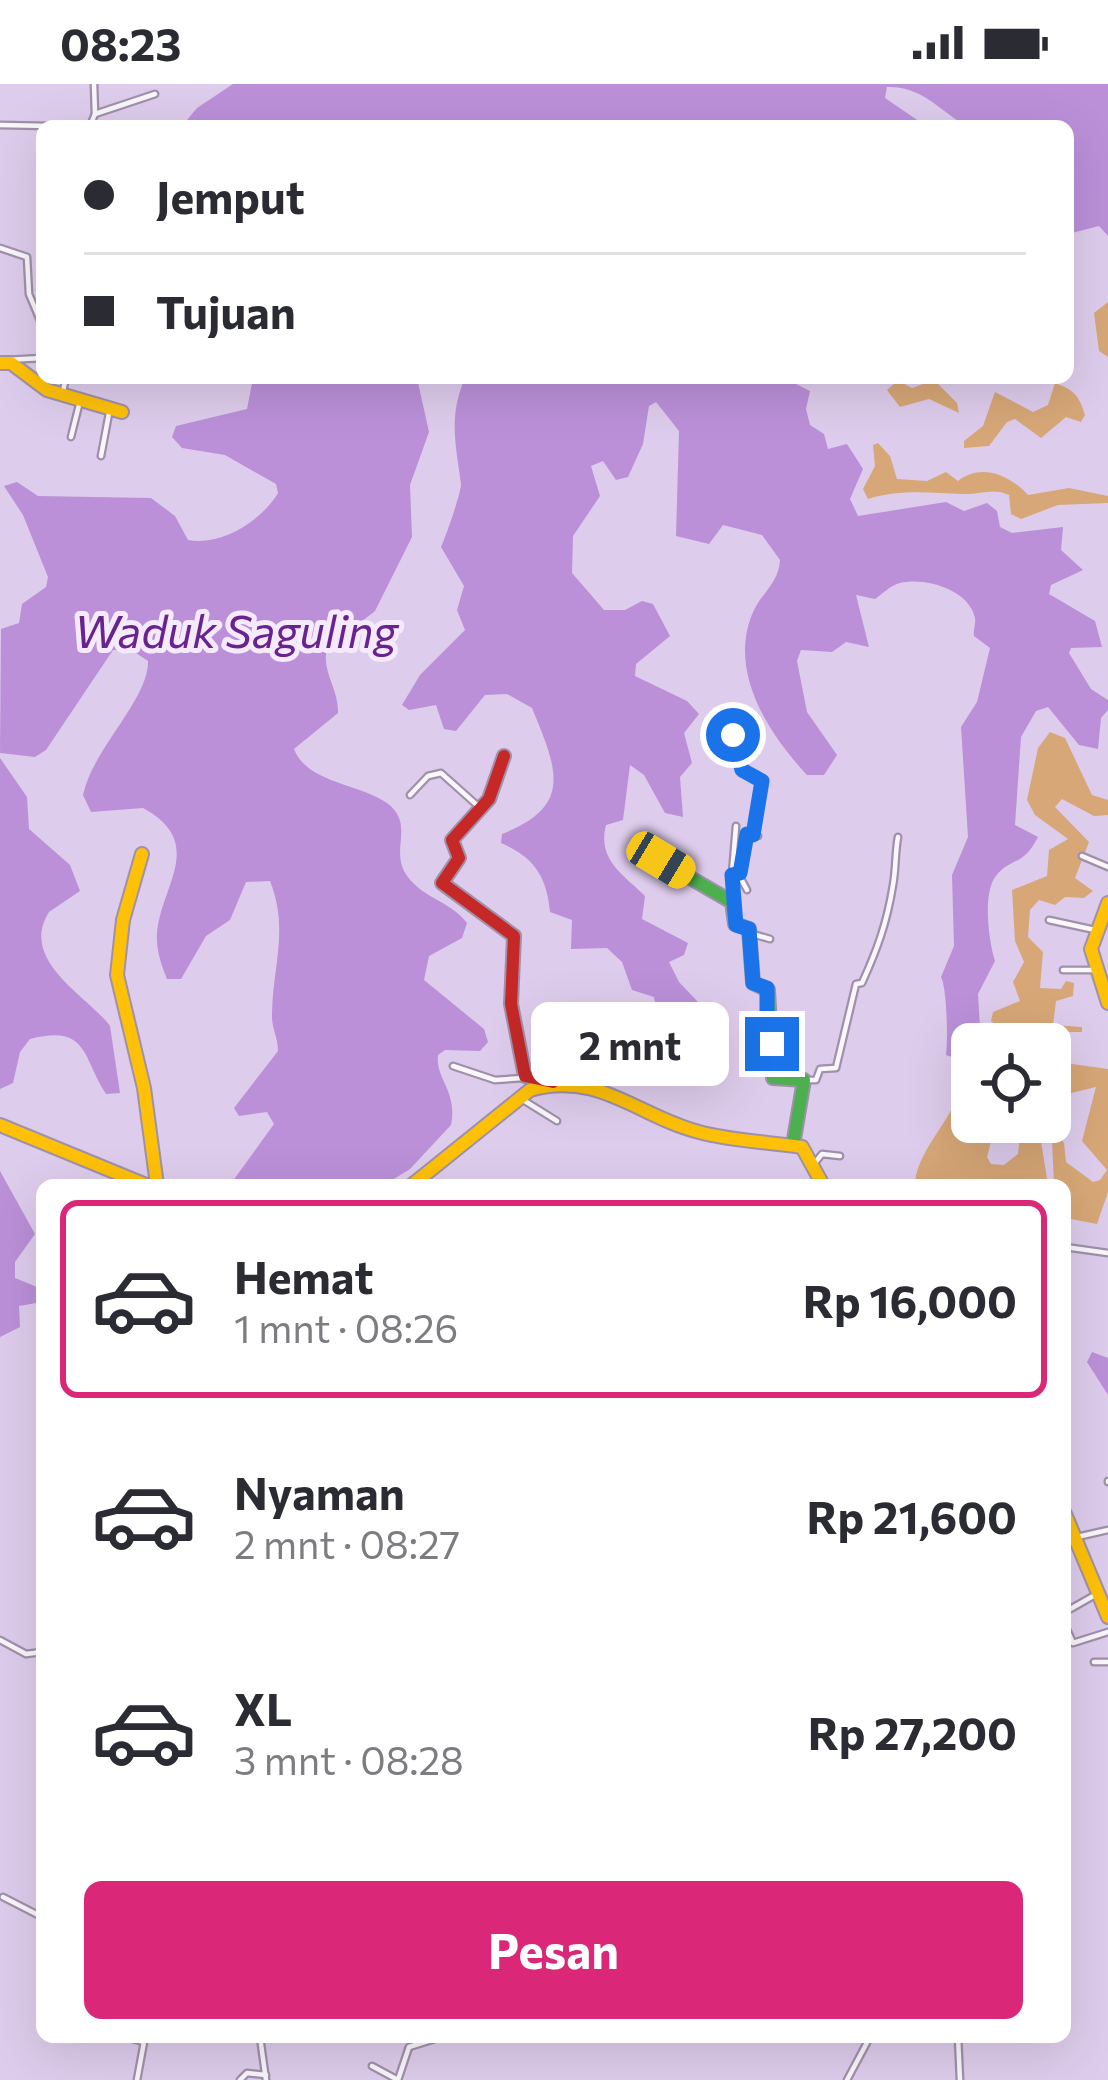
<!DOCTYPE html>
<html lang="id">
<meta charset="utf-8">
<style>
body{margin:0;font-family:Commissioner,sans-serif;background:#f2f2f3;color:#2b2b33;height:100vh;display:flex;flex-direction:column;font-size:45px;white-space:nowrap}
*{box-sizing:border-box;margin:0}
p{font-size:39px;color:#7c7c81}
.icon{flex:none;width:66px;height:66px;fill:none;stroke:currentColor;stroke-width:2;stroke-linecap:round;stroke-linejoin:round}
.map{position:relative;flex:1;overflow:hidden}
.drawer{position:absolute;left:36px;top:1095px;width:1035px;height:864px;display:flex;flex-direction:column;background:#fff;border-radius:18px;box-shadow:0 12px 48px #0002}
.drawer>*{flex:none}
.hud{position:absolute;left:36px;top:36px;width:1038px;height:264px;border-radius:18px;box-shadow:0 12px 48px #0002;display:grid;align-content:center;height:264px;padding:0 48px;background:#fff}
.buttons{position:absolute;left:951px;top:939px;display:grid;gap:24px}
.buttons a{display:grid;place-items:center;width:120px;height:120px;border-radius:18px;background:#fff;box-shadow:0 12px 48px #0002;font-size:60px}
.end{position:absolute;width:54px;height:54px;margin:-27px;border:15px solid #1a73e8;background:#fff;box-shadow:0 0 0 6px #fff}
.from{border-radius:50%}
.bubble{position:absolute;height:84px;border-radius:18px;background:#fff;box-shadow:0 12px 48px #0002;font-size:39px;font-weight:700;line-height:84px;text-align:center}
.car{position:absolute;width:36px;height:72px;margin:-36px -18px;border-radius:15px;box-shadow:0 0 9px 3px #0007;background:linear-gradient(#f5c518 24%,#345 0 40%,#f5c518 0 76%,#345 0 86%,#f5c518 0)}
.hud b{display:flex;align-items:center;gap:42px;height:114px;font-size:45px}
.hud b+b{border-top:3px solid #e1e1e2}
.hud i{width:30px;height:30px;background:#2b2b33}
ul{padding:21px 0 0;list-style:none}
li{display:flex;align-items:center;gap:36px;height:198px;margin:0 24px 18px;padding:0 24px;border:6px solid transparent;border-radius:18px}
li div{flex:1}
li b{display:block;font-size:45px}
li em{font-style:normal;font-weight:700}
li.selected{border-color:#db2777}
li>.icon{width:108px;height:108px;stroke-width:1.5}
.action{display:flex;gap:24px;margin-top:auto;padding:24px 48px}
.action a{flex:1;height:138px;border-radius:18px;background:#db2777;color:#fff;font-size:48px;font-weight:700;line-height:138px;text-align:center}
.status{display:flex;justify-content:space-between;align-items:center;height:84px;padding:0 60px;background:#fff;direction:ltr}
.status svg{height:33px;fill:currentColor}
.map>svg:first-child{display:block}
.forest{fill:#d7a777}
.water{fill:#bb90d9}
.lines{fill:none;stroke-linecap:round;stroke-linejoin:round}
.street-casing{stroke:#9f91a9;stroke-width:9}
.fast-casing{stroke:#9f91a9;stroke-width:16}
.slow-casing{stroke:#9f91a9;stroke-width:16}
.jam-casing{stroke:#9f91a9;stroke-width:16}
.street{stroke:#faf7fc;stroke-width:4.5}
.fast{stroke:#4caf50;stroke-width:12}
.slow{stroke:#ffc107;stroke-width:12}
.jam{stroke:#c62828;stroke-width:12}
.route{stroke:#1a73e8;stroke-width:15}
.labels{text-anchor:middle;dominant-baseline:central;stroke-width:10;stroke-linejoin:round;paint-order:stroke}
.water-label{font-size:45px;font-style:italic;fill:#692390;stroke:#f4eafc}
</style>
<div class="status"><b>08:23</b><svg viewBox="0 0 49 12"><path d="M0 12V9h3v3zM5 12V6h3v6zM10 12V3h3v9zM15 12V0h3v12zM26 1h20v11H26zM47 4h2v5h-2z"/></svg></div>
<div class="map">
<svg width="1108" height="1996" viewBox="0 0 1108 1996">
<rect width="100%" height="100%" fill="#deccec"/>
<g class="forest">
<polygon points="1108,218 1108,273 1099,267 1094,229"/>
<polygon points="893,294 912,304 934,296 957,319 959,329 929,315 900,323 887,306 896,298"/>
<path d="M1055 299C1074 306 1079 311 1085 331L1081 338 1066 333 1041 354 1015 335 1007 338 989 362 964 364V357L983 342 995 308 1033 328 1048 321Z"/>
<path d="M878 359 890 372 897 395 927 397 946 388 958 397C980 379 1009 390 1028 411L1069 404 1108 412V419L1058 421 1021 435 1011 430 1009 411C993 403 980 411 963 410 930 409 900 405 868 415L863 405 875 382 873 361Z"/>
<polygon points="1050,648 1065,654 1092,711 1108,716 1108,731 1094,732 1062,715 1055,723 1089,758 1075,794 1093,807 1084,814 1065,813 1055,821 1039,816 1030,826 1028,853 1043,868 1040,904 1061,905 1066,897 1074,899 1073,912 1056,917 1053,941 1082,943 1082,948 1005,948 991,937 993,928 1020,917 1013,898 1024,878 1015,857 1012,806 1047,792 1049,766 1068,755 1035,731 1027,716 1038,664"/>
<path d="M1050 967 1072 980 1108 985V1108L1097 1140 1066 1134 1065 1101H1054L1052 1055 1041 1057 1048 1101 915 1097C920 1063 951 1038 961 1003L969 1000 972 1038H996L987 1073 991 1080 1004 1081 1018 1070 1020 1052 1031 1038 1050 1036 1064 1059 1066 1078 1093 1098 1100 1096 1107 1086 1082 1057 1096 1003 1067 1010 1050 1001Z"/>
</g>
<g class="water">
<path d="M233 0H1108V152L1099 142 1068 150V42C1037 42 1001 47 971 42 947 37 927 1 887 3L885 14 926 42H182L197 24Z"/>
<path d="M253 294H417L429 348 410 401 412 453 375 527 327 565C321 587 339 605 338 629L294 665C307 699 358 699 387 719 414 739 392 763 404 787 419 814 450 816 467 839L462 854 429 872 424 896 484 945 488 958 480 967 445 966 438 971C435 995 458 1007 451 1041L410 1085 384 1101H230L274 1040 267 1028 239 1032 234 1024 278 967C278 953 271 943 272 929 273 881 289 845 270 797L246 798 230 836 206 852 181 895H167C161 880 156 866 157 849 161 801 207 759 143 724L91 728 83 711C92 666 149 615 148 577L130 565 113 566 46 666 35 673 0 669 1 545 19 539 22 520 46 503 48 493 23 431 4 402 17 398 38 412 151 414 175 432 188 456C222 462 261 437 278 409L276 400 225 371 182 364 172 353 176 342 247 325Z"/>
<path d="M465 294H784L810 307 806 325 810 341 824 350 828 365 847 360 863 385 850 415 858 432 946 418 964 427 987 419 997 427 1000 443 1012 449 1063 443 1061 466 1083 486 1051 501 1049 510 1095 537 1102 563 1071 564 1069 569 1091 605 1108 616V626L1101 634 1098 665 1079 661 1048 623 1036 627 1021 653 1015 741 1038 753C1022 784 1012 772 996 792 982 809 989 859 995 877L978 910 981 960H972V980L946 971C948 957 947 904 941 893L954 862 952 791 968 753 961 643 977 618 990 564 974 552C973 546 976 540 975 534 969 505 924 493 900 499 891 501 882 510 875 515L856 511 869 563 846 558 832 568 801 566 797 577 807 628 837 671 824 691H807C769 650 726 586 754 526 763 508 779 498 780 476L762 451 723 441 709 460 676 452 679 347 656 318 649 322 643 360 628 393 616 396 603 377 591 382 600 412 573 452 572 489 604 526H625L642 517 653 520 670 552 636 580 635 592 687 617 699 630 684 649 692 679 680 693 683 733 665 729 644 691 630 681 623 736 606 741C597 776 623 790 645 812L642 835 688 859 684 871 669 878 679 898 698 918 682 930 684 971 665 975 654 913 632 906 622 878 607 864 571 865 572 836 550 828C547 793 534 773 501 759L502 750C574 722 557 685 532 624L507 610 485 611 456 647 444 645 436 621 409 626 402 621 420 591 465 546 457 526 464 502 441 463C445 455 462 406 461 400 456 361 448 333 465 294Z"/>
<path d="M0 674 27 713 29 745 70 781 80 807 49 828C18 877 89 913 110 942L120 1009 106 1010C82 974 89 940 30 955L20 968 13 999 0 1005Z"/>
<polygon points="0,1087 35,1150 15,1178 15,1194 42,1205 42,1218 19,1222 20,1243 0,1253"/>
<polygon points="1092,1268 1108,1274 1108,1311 1087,1278"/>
</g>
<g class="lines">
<defs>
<g id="street">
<polyline points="94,0 95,30"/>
<polyline points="0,41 50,42"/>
<polyline points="90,42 95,30 155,10"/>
<polyline points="0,164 27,173 29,210 42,241"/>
<polyline points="6,276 42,274"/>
<polyline points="62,311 66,294"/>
<polyline points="71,353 80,317"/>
<polyline points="101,372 110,324"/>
<polyline points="733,651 742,686 762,697 753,751"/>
<polyline points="410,711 428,692 441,689 478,722"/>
<polyline points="1082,772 1108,783"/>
<polyline points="732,790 736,742"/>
<polyline points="739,791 747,806"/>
<polyline points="732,817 732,792 740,789 747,750 758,752"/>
<polyline points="1049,836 1095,846"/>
<polyline points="749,849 770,855"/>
<polyline points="1063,886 1095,886"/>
<polyline points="453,982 495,996 523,994"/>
<path d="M804 996H816L820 985 836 984 856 900 862 899C877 866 887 839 893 801 896 785 895 769 898 753"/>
<polyline points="520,1014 557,1037"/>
<polyline points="814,1080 822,1070 840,1072"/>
<polyline points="1065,1163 1108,1169"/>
<polyline points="1065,1178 1067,1163"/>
<polyline points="1108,1397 1108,1398"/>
<polyline points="1077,1453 1108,1446"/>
<polyline points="1065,1528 1095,1511"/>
<polyline points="1065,1541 1073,1559 1108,1548"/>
<polyline points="0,1556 26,1570 42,1568"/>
<polyline points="1094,1578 1108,1578"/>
<polyline points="3,1813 42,1833"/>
<polyline points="125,1953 144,1958 137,1996"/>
<polyline points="260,1953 266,1996"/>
<polyline points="958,1953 960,1996"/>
<polyline points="372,1982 398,1996 409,1963 441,1953"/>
<polyline points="240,1996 247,1989 266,1991"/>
<polyline points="847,1996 870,1953"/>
</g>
<polyline id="fast" points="661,777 732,818 735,840 749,845 753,899 768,906 773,994 804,996 793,1061"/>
<g id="slow">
<polyline points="0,279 11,279 47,306 122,328"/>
<polyline points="142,770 123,836 117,891 144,1004 157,1101"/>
<polyline points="1108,819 1091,865 1108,919"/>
<polyline points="0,1041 146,1101"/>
<path d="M412 1101 530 1006C598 986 639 1033 699 1048 732 1057 768 1058 802 1063L823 1101"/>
<polyline points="1065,1430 1108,1533"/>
</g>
<polyline id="jam" points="504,672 489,715 452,756 459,774 442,799 514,852 511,920 525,992 553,998"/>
</defs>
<use href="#street" class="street-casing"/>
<use href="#fast" class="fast-casing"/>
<use href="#slow" class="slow-casing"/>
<use href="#jam" class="jam-casing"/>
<use href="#street" class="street"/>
<use href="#fast" class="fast"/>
<use href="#slow" class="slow"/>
<use href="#jam" class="jam"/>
</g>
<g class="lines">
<polyline class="route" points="733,651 742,686 762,697 753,751 747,750 740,789 732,791 736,841 749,845 753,899 767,904 767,957 772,960"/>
</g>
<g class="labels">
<g class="water-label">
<text x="236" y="545">Waduk Saguling</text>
</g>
</g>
</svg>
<div class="buttons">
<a><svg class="icon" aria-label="locate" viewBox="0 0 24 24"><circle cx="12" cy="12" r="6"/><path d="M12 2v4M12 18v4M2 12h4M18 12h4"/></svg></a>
</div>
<i class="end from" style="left:733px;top:651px"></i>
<i class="end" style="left:772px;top:960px"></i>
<div class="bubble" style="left:531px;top:918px;width:198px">2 mnt</div>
<i class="car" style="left:661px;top:776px;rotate:121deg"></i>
<div class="hud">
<b><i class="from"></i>Jemput</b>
<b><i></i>Tujuan</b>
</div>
<section class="drawer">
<ul>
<li class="selected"><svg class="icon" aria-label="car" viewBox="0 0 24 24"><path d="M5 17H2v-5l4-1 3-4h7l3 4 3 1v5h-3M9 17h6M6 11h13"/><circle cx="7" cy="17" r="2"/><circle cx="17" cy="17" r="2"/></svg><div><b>Hemat</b><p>1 mnt · 08:26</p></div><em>Rp 16,000</em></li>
<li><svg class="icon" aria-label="car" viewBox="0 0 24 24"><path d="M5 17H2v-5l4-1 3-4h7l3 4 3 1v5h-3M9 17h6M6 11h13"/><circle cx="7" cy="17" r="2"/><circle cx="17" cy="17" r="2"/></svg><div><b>Nyaman</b><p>2 mnt · 08:27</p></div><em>Rp 21,600</em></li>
<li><svg class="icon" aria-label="car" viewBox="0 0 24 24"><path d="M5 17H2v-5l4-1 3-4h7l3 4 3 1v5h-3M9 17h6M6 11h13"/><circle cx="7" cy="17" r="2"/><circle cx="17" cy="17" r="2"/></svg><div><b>XL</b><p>3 mnt · 08:28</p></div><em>Rp 27,200</em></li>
</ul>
<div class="action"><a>Pesan</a></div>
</section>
</div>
